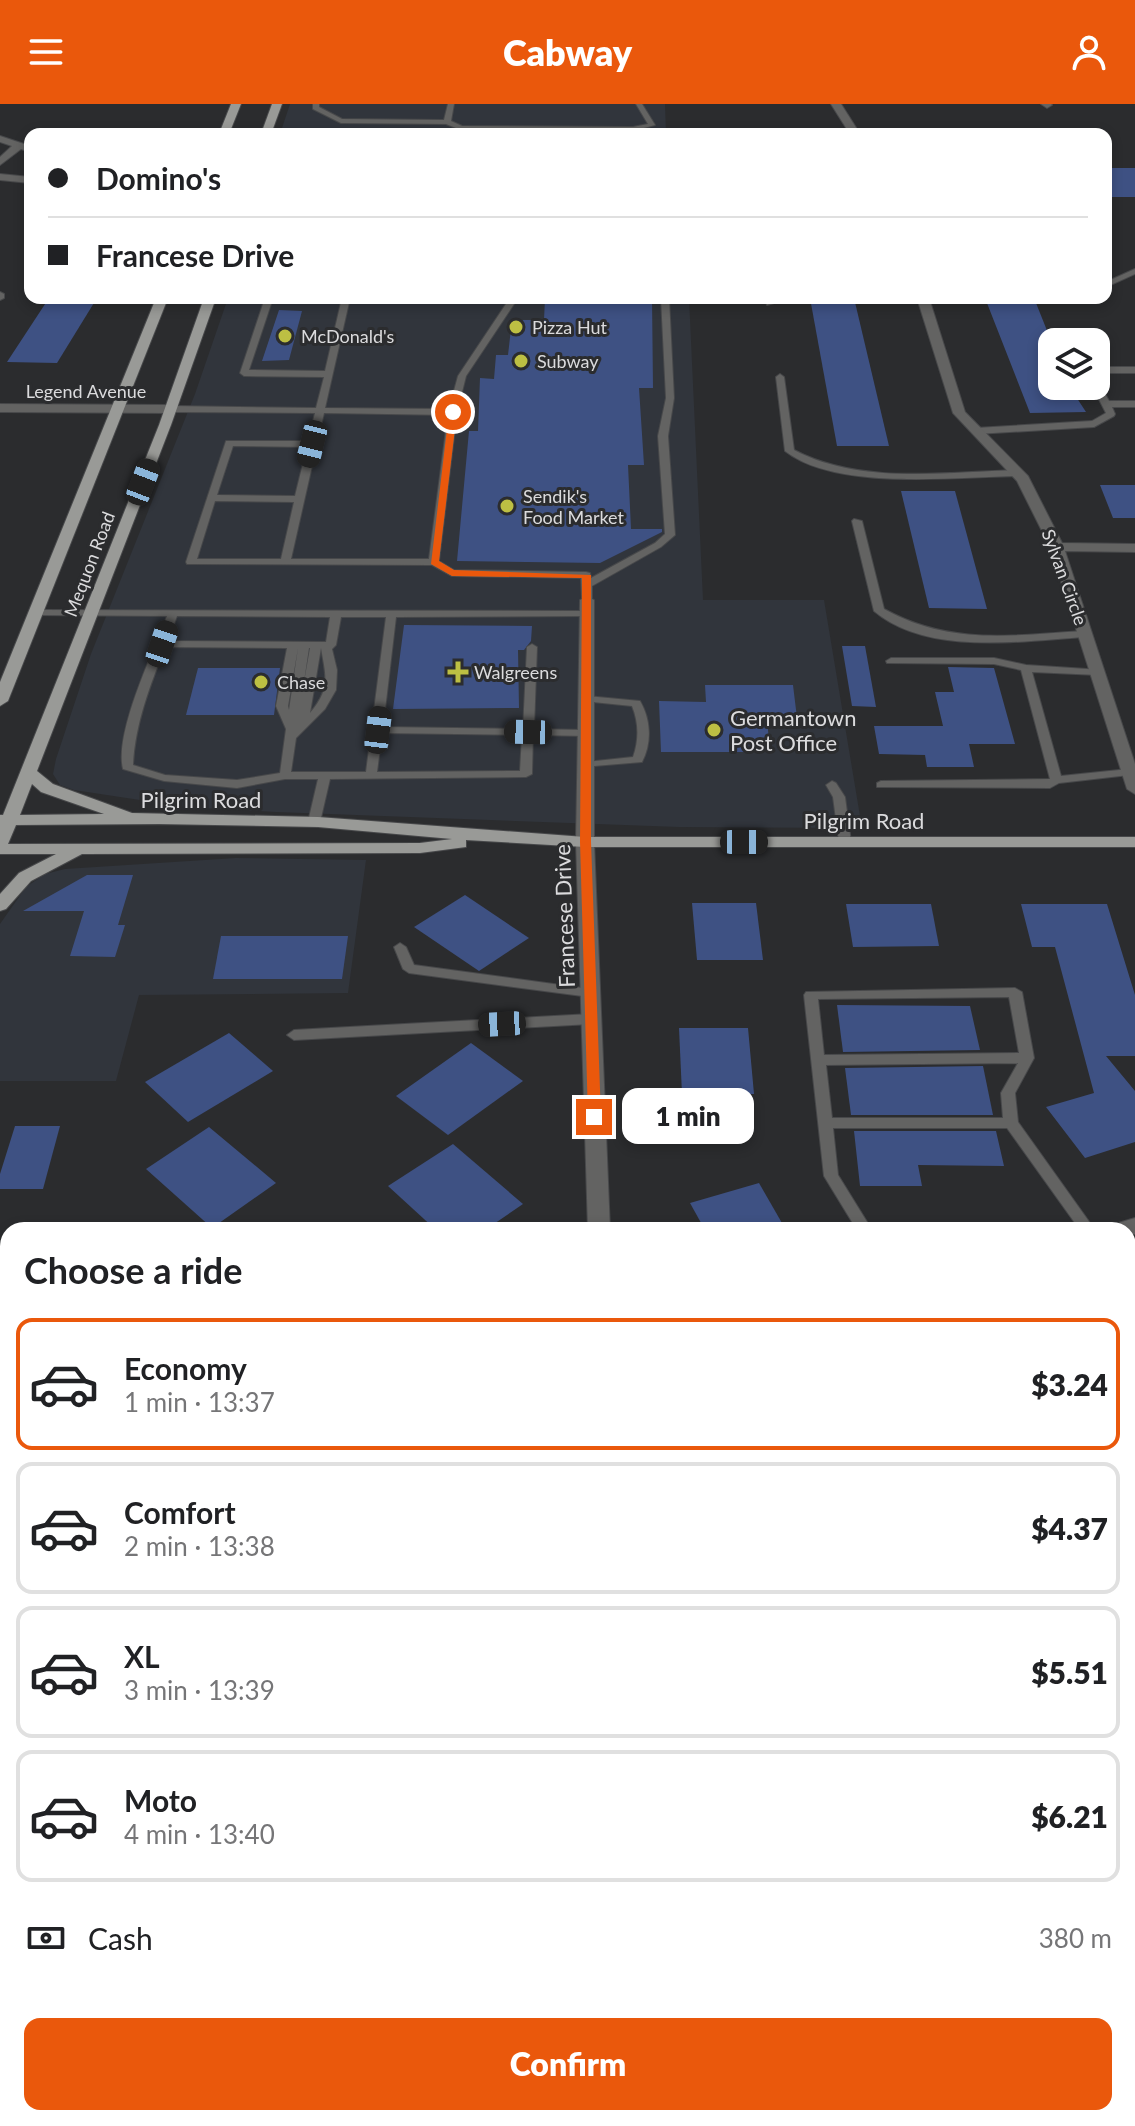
<!DOCTYPE html>
<meta charset="utf-8">
<style>
body{margin:0;font-family:Lato,sans-serif;background:#f2f2f2;color:#202124;height:100vh;display:flex;flex-direction:column;font-size:30px;white-space:nowrap}
*{box-sizing:border-box;margin:0}
p{font-size:26px;color:#757577}
.icon{flex:none;width:44px;height:44px;fill:none;stroke:currentColor;stroke-width:2;stroke-linecap:round;stroke-linejoin:round}
.map{position:relative;flex:1;overflow:hidden}
.details{position:absolute;left:0px;top:1118px;width:1136px;height:904px;display:flex;flex-direction:column;background:#fff;border-radius:24px 24px 0 0;box-shadow:0 4px 12px #0003}
.details>*{flex:none}
.guide{position:absolute;left:24px;top:24px;width:1088px;height:176px;border-radius:16px;box-shadow:0 4px 12px #0003;display:grid;align-content:center;height:176px;padding:0 24px;background:#fff}
.buttons{position:absolute;left:1038px;top:224px;display:grid;gap:16px}
.buttons a{display:grid;place-items:center;width:72px;height:72px;border-radius:16px;background:#fff;box-shadow:0 4px 12px #0003;font-size:40px}
.end{position:absolute;width:36px;height:36px;margin:-18px;border:10px solid #ea580c;background:#fff;box-shadow:0 0 0 4px #fff}
.from{border-radius:50%}
.bubble{position:absolute;height:56px;border-radius:16px;background:#fff;box-shadow:0 4px 12px #0003;font-size:26px;font-weight:800;line-height:56px;text-align:center}
.car{position:absolute;width:24px;height:48px;margin:-24px -12px;border-radius:10px;box-shadow:0 0 6px 2px #0007;background:linear-gradient(#222 24%,#8ab4d8 0 40%,#222 0 76%,#8ab4d8 0 86%,#222 0)}
.guide b{display:flex;align-items:center;gap:28px;height:76px;font-size:30px}
.guide b+b{border-top:2px solid #e0e0e0}
.guide i{width:20px;height:20px;background:#202124}
ul{padding:0;list-style:none}
li{display:flex;align-items:center;gap:24px;height:132px;margin:0 16px 12px;padding:0 8px;border:4px solid #e0e0e0;border-radius:16px}
li div{flex:1}
li b{display:block;font-size:30px}
li em{font-style:normal;font-weight:800}
li.selected{border-color:#ea580c}
li>.icon{width:72px;height:72px;stroke-width:1.5}
h2{padding:0 24px;font-size:36px;line-height:96px}
.pay{display:flex;align-items:center;gap:20px;height:88px;padding:0 24px;font-size:30px}
.pay p{margin-inline-start:auto}
.cta{display:flex;gap:16px;margin-top:auto;padding:16px 24px}
.cta a{flex:1;height:92px;border-radius:16px;background:#ea580c;color:#fff;font-size:32px;font-weight:800;line-height:92px;text-align:center}
header{display:flex;justify-content:space-between;align-items:center;height:104px;padding:0 24px;background:#ea580c;color:#fff;font-size:36px;font-weight:800}
.map>svg:first-child{display:block}
.built{fill:#31353c}
.water{fill:#08123f}
.building{fill:#3e5183}
.lines{fill:none;stroke-linecap:round;stroke-linejoin:round}
.service-casing{stroke:#47484a;stroke-width:2}
.minor-casing{stroke:#47484a;stroke-width:2}
.primary-casing{stroke:#47484a;stroke-width:2}
.path{stroke:#77787a;stroke-width:7;stroke-dasharray:5 8;stroke-linecap:butt}
.service{fill:#636362;fill-rule:evenodd}
.minor{fill:#636362;fill-rule:evenodd}
.primary{fill:#999a97;fill-rule:evenodd}
.route{fill:#ea580c}
.poi-dot{fill:#bdbf43;stroke:#2b2c2e;stroke-width:3}
.labels{text-anchor:middle;dominant-baseline:central;stroke-width:6;stroke-linejoin:round;paint-order:stroke}
.far-poi-label{font-size:18px;fill:#dbdbdd;stroke:#2b2c2e;text-anchor:start}
.far-street-label{font-size:18px;fill:#dbdbdd;stroke:#2b2c2e}
.poi-label{font-size:22px;fill:#dbdbdd;stroke:#2b2c2e;text-anchor:start}
.street-label{font-size:22px;fill:#dbdbdd;stroke:#2b2c2e}
</style>
<header><svg class="icon" aria-label="menu" viewBox="0 0 24 24"><path d="M4 6h16M4 12h16M4 18h16"/></svg>Cabway<svg class="icon" aria-label="person" viewBox="0 0 24 24"><circle cx="12" cy="8" r="4"/><path d="M4 21q1-7 8-7t8 7"/></svg></header>
<div class="map">
<svg width="1135" height="2022" viewBox="0 0 1135 2022">
<rect width="100%" height="100%" fill="#2b2c2e"/>
<g class="built">
<polygon points="290,0 665,0 666,30 280,30"/>
<polygon points="228,194 689,194 703,496 824,496 862,724 679,723 276,708 186,703 74,686 60,681 53,670 56,655 91,550 195,290"/>
<polygon points="236,754 366,756 348,889 139,891 116,977 0,977 0,820 26,783 45,770 65,765"/>
</g>
<polygon class="water" points="1135,1948 1135,2022 1010,2022 1027,2014 1128,2014 1128,1953"/>
<g class="building">
<rect x="1106" y="64" width="29" height="29"/>
<polygon points="49,194 97,194 57,259 7,258"/>
<polygon points="545,194 652,194 653,284 639,284 644,361 628,361 631,425 662,425 662,428 600,459 457,457 469,327 478,327 480,274 494,275 496,251 508,251 512,216 544,216"/>
<polygon points="810,194 854,194 889,342 837,342"/>
<polygon points="985,194 1034,194 1052,239 1052,282 1069,282 1086,308 1030,309"/>
<polygon points="279,206 302,207 289,256 262,257"/>
<polygon points="1100,381 1135,381 1135,414 1113,414"/>
<polygon points="901,387 955,387 987,505 929,504"/>
<polygon points="404,521 532,522 531,537 524,546 518,546 519,604 393,605"/>
<polygon points="842,542 865,542 876,603 852,602"/>
<polygon points="948,563 994,564 1015,640 969,640 974,663 927,663 925,651 879,650 874,622 943,622 935,588 954,588"/>
<polygon points="198,564 280,564 274,611 186,611"/>
<polygon points="705,581 793,581 797,614 767,614 769,638 760,638 761,648 661,648 659,597 706,598"/>
<polygon points="87,771 133,771 118,821 125,821 115,853 70,852 84,807 23,807"/>
<polygon points="465,791 529,834 479,867 414,823"/>
<polygon points="692,799 756,799 763,856 697,856"/>
<polygon points="846,800 931,800 939,842 853,843"/>
<polygon points="1021,800 1107,800 1135,891 1135,952 1106,952 1135,987 1135,1038 1085,1054 1046,1003 1094,989 1055,843 1032,843"/>
<polygon points="221,832 348,832 342,875 213,875"/>
<polygon points="837,901 970,902 980,946 843,948"/>
<polygon points="679,924 748,924 754,990 682,990"/>
<polygon points="229,929 273,967 188,1018 145,978"/>
<polygon points="471,939 523,977 448,1031 396,992"/>
<polygon points="983,962 993,1011 851,1011 845,964"/>
<polygon points="15,1022 60,1022 43,1085 0,1085 0,1070"/>
<polygon points="209,1023 276,1079 212,1124 146,1065"/>
<polygon points="854,1027 996,1027 1004,1062 918,1061 922,1082 860,1082"/>
<polygon points="453,1040 523,1100 485,1126 436,1126 388,1082"/>
<polygon points="759,1079 786,1126 705,1126 690,1099"/>
</g>
<g class="lines">
<defs>
<g id="service">
<polygon points="313,0 319,0 319,3 342,15 444,16 448,0 454,0 451,17 462,22 633,23 648,20 636,0 642,0 655,21 633,27 461,26 446,20 341,19 313,5"/>
<polygon points="1135,165 1135,170 1106,183 1106,178"/>
<polygon points="0,188 4,190 4,194 0,196"/>
<path d="M265 194H273L249 266 325 267 342 194H350L325 304 449 305 458 272 510 194H518L466 272 457 308 439 457 454 466 586 468 590 469 591 474 655 439 665 430 658 332 666 294 661 194H669L674 294 668 332 675 431 661 443 592 482V496L587 499 582 496 581 474 452 472 432 461 187 460 186 458 226 337H308L315 309 171 308 167 305 171 302 316 304 324 273 244 272 240 269ZM324 309 448 311 429 455H291ZM233 342 307 343 295 392 217 391ZM215 397 294 398 281 455H197Z"/>
<polygon points="765,194 773,194 774,199 767,201"/>
<polygon points="1073,194 1085,194 1081,196"/>
<rect x="1096" y="263" width="39" height="6"/>
<path d="M780 270 784 273 794 346C861 381 944 368 1017 366L1022 369 1017 372C954 373 836 387 785 347L776 273Z"/>
<polygon points="1096,278 1100,281 1109,297 1135,297 1135,303 1112,303 1115,310 1114,312 1094,323 976,330 971,327 976,324 1092,317 1106,309 1092,282 1096,282"/>
<path d="M854 415 862 417 884 505C951 542 1012 531 1085 527L1090 530 1085 533C1021 537 927 552 874 507L852 417Z"/>
<path d="M36 506 587 507 592 510 591 512 396 513 383 623 523 625 527 543 532 540 537 543 534 625 586 626 592 629 586 632 533 631 532 670 526 673 330 675 320 718 314 722 308 718 318 675H285L237 684 164 677 123 665C114 629 153 549 167 512L32 511V507ZM177 512 330 513 326 538 168 537ZM341 513H386L366 668H291L296 634 325 605 336 586 337 566 332 545 336 541ZM165 543 287 544 276 602 286 625 280 669 237 676 165 671 133 661C135 620 150 582 165 543ZM298 544 289 606 288 602ZM309 544H310L303 584ZM321 544C326 573 331 584 310 609ZM382 629 522 631 520 667 377 668Z"/>
<polygon points="891,554 994,554 1026,561 1102,566 1103,568 1098,571 1032,568 1061,672 1129,665 1135,668 1129,671 1059,679 1050,684 877,683 877,679 881,677 1050,675 1021,566 994,560 887,559 886,557"/>
<path d="M587 592 640 597C651 616 652 639 642 658L582 663V659L586 658 633 653C639 636 639 619 632 602L583 597V593Z"/>
<polygon points="832,677 836,679 845,693 851,738 845,742 839,738 833,693 826,681"/>
<polygon points="400,839 406,843 414,861 590,885 597,889 590,893 409,869 403,865 394,843"/>
<path d="M1015 884 1022 888 1034 954 1015 989 1018 1018 1095 1126H1080L1007 1024H833L838 1071 872 1126H857L824 1072 804 891 806 888ZM1009 893 1019 949 824 951 818 895ZM1018 959 1001 989 1003 1014H832L826 961Z"/>
<polygon points="591,910 598,915 591,920 294,936 287,931 294,926"/>
<polygon points="525,2014 547,2014 544,2022 522,2022"/>
</g>
<g id="minor">
<polygon points="831,0 841,0 860,30 850,30"/>
<polygon points="1041,0 1051,0 1052,1 1047,4"/>
<polygon points="0,32 30,42 30,48 21,45 0,61 0,53 12,42 0,38"/>
<polygon points="0,70 30,73 30,79 0,76"/>
<polygon points="917,194 929,194 965,308 1028,372 1062,439 1135,440 1135,448 1065,447 1135,660 1135,690 1127,685 1050,443 1017,377 953,309"/>
<polygon points="0,300 171,301 177,305 171,309 0,308"/>
<polygon points="587,492 594,496 594,738 610,1126 588,1126 576,738 580,496"/>
<polygon points="1135,1114 1135,1130 1128,1132 1128,1126 1111,1126 1115,1120"/>
<polygon points="239,2014 269,2014 268,2022 238,2022"/>
</g>
<g id="primary">
<polygon points="231,0 241,0 229,30 219,30"/>
<polygon points="272,0 282,0 271,30 261,30"/>
<polygon points="156,194 168,194 8,597 0,602 0,578"/>
<path d="M204 194H216L171 321 37 667 53 680 132 709 318 713 585 733H1135V743H585L466 736V743L420 749 82 750 31 777 6 805 0 807V790L19 769 56 750H0V711H3L159 321ZM32 680 41 688 104 710 20 711ZM159 720 318 723 452 735 420 739 8 740 16 721Z"/>
</g>
</defs>
<use href="#service" class="service-casing"/>
<use href="#minor" class="minor-casing"/>
<use href="#primary" class="primary-casing"/>
<polyline class="path" points="1128,1521 1135,1519"/>
<use href="#service" class="service"/>
<use href="#minor" class="minor"/>
<use href="#primary" class="primary"/>
</g>
<polygon class="route" points="453,305 457,308 439,457 454,466 591,471 591,738 601,1013 594,1018 588,1013 580,738 582,474 452,472 431,460 449,308"/>
<g class="poi-dot">
<circle cx="516" cy="223" r="8"/>
<circle cx="285" cy="232" r="8"/>
<circle cx="521" cy="257" r="8"/>
<circle cx="507" cy="402" r="8"/>
<path d="M454 556h8v8h8v8h-8v8h-8v-8h-8v-8h8z"/>
<circle cx="261" cy="578" r="8"/>
<circle cx="714" cy="626" r="8"/>
</g>
<g class="labels">
<g class="far-poi-label">
<text x="532" y="223">Pizza Hut</text>
<text x="301" y="232">McDonald's</text>
<text x="537" y="257">Subway</text>
<text x="523" y="392">Sendik's<tspan x="523" dy="21">Food Market</tspan></text>
<text x="474" y="568">Walgreens</text>
<text x="277" y="578">Chase</text>
</g>
<g class="far-street-label">
<text x="86" y="287">Legend Avenue</text>
<text transform="translate(89 460) rotate(-69)">Mequon Road</text>
<text transform="translate(1065 473) rotate(70)">Sylvan Circle</text>
</g>
<g class="poi-label">
<text x="730" y="613">Germantown<tspan x="730" dy="25">Post Office</tspan></text>
</g>
<g class="street-label">
<text x="201" y="695">Pilgrim Road</text>
<text x="864" y="716">Pilgrim Road</text>
<text transform="translate(564 812) rotate(-92)">Francese Drive</text>
</g>
</g>
</svg>
<div class="buttons">
<a><svg class="icon" aria-label="layers" viewBox="0 0 24 24"><path d="M12 4l9 5-9 5-9-5zM3 14l9 5 9-5"/></svg></a>
</div>
<i class="end from" style="left:453px;top:308px"></i>
<i class="end" style="left:594px;top:1013px"></i>
<div class="bubble" style="left:622px;top:984px;width:132px">1 min</div>
<i class="car" style="left:312px;top:340px;rotate:194deg"></i>
<i class="car" style="left:143px;top:378px;rotate:21deg"></i>
<i class="car" style="left:162px;top:540px;rotate:19deg"></i>
<i class="car" style="left:378px;top:626px;rotate:7deg"></i>
<i class="car" style="left:528px;top:628px;rotate:271deg"></i>
<i class="car" style="left:744px;top:738px;rotate:90deg"></i>
<i class="car" style="left:502px;top:920px;rotate:267deg"></i>
<div class="guide">
<b><i class="from"></i>Domino's</b>
<b><i></i>Francese Drive</b>
</div>
<section class="details">
<h2>Choose a ride</h2>
<ul>
<li class="selected"><svg class="icon" aria-label="car" viewBox="0 0 24 24"><path d="M5 17H2v-5l4-1 3-4h7l3 4 3 1v5h-3M9 17h6M6 11h13"/><circle cx="7" cy="17" r="2"/><circle cx="17" cy="17" r="2"/></svg><div><b>Economy</b><p>1 min · 13:37</p></div><em>$3.24</em></li>
<li><svg class="icon" aria-label="car" viewBox="0 0 24 24"><path d="M5 17H2v-5l4-1 3-4h7l3 4 3 1v5h-3M9 17h6M6 11h13"/><circle cx="7" cy="17" r="2"/><circle cx="17" cy="17" r="2"/></svg><div><b>Comfort</b><p>2 min · 13:38</p></div><em>$4.37</em></li>
<li><svg class="icon" aria-label="car" viewBox="0 0 24 24"><path d="M5 17H2v-5l4-1 3-4h7l3 4 3 1v5h-3M9 17h6M6 11h13"/><circle cx="7" cy="17" r="2"/><circle cx="17" cy="17" r="2"/></svg><div><b>XL</b><p>3 min · 13:39</p></div><em>$5.51</em></li>
<li><svg class="icon" aria-label="car" viewBox="0 0 24 24"><path d="M5 17H2v-5l4-1 3-4h7l3 4 3 1v5h-3M9 17h6M6 11h13"/><circle cx="7" cy="17" r="2"/><circle cx="17" cy="17" r="2"/></svg><div><b>Moto</b><p>4 min · 13:40</p></div><em>$6.21</em></li>
</ul>
<div class="pay"><svg class="icon" aria-label="cash" viewBox="0 0 24 24"><path d="M3 7h18v10H3z"/><circle cx="12" cy="12" r="2"/></svg>Cash<p>380 m</p></div>
<div class="cta"><a>Confirm</a></div>
</section>
</div>
